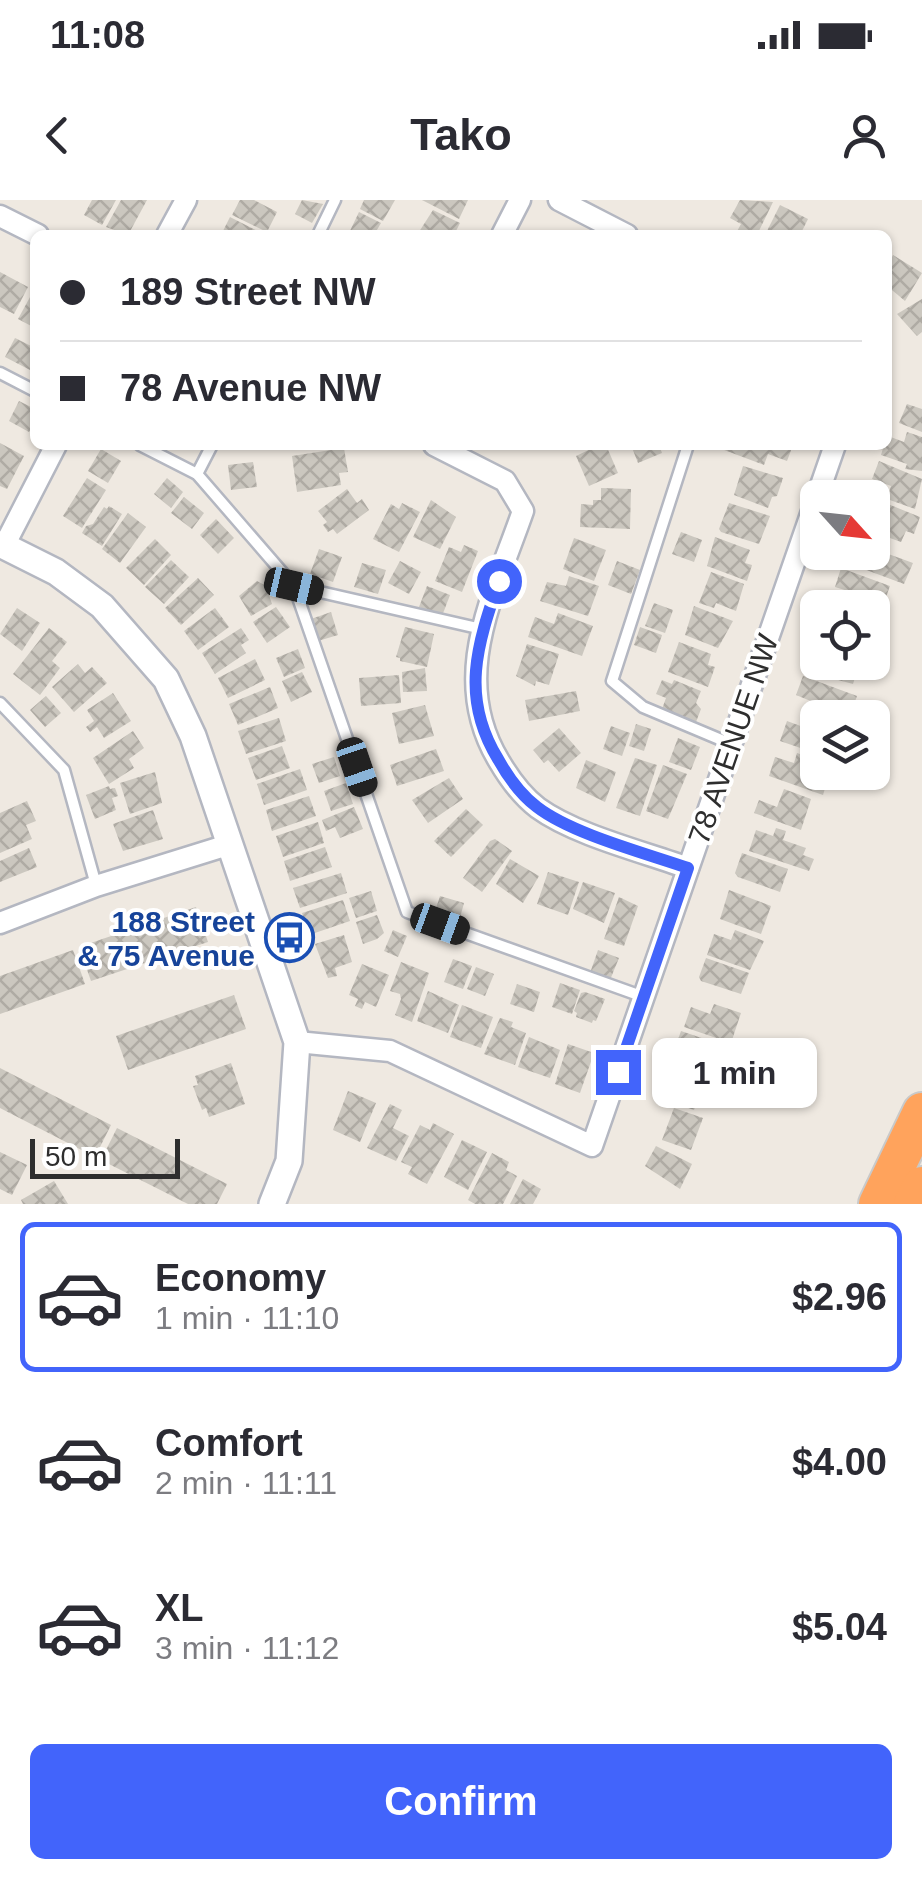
<!DOCTYPE html>
<meta charset="utf-8">
<style>
body{margin:0;font-family:Arial,sans-serif;background:#f7f7f7;color:#2b2b33;height:100vh;display:flex;flex-direction:column;font-size:38px;white-space:nowrap}
*{box-sizing:border-box;margin:0}
p{font-size:32px;color:#7c7c81}
.icon{flex:none;width:55px;height:55px;fill:none;stroke:currentColor;stroke-width:2;stroke-linecap:round;stroke-linejoin:round}
.map{position:relative;height:1004px;overflow:hidden}
.panel{display:flex;flex-direction:column;background:#fff;flex:1}
.panel>*{flex:none}
.banner{position:absolute;left:30px;top:30px;width:862px;height:220px;border-radius:15px;box-shadow:0 2px 8px #0004;display:grid;align-content:center;height:220px;padding:0 30px;background:#fff}
.needle{width:65px;rotate:117deg}
.tools{position:absolute;left:800px;top:280px;display:grid;gap:20px}
.tools a{display:grid;place-items:center;width:90px;height:90px;border-radius:15px;background:#fff;box-shadow:0 2px 8px #0004;font-size:50px}
.scale{position:absolute;left:30px;bottom:25px;width:150px;box-sizing:border-box;padding-left:10px;border:5px solid #2e2e2e;border-top:0;font-size:28px;line-height:35px;white-space:nowrap;color:#2e2e2e;-webkit-text-stroke:8px #fff;paint-order:stroke}
.end{position:absolute;width:45px;height:45px;margin:-22px;border:12px solid #4264fb;background:#fff;box-shadow:0 0 0 5px #fff}
.from{border-radius:50%}
.bubble{position:absolute;height:70px;border-radius:15px;background:#fff;box-shadow:0 2px 8px #0004;font-size:32px;font-weight:800;line-height:70px;text-align:center}
.car{position:absolute;width:30px;height:60px;margin:-30px -15px;border-radius:12px;box-shadow:0 0 8px 2px #0007;background:linear-gradient(#222 24%,#8ab4d8 0 40%,#222 0 76%,#8ab4d8 0 86%,#222 0)}
.banner b{display:flex;align-items:center;gap:35px;height:95px;font-size:38px}
.banner b+b{border-top:2px solid #e1e1e2}
.banner i{width:25px;height:25px;background:#2b2b33}
ul{padding:18px 0 0;list-style:none}
li{display:flex;align-items:center;gap:30px;height:150px;margin:0 20px 15px;padding:0 10px;border:5px solid transparent;border-radius:15px}
li div{flex:1}
li b{display:block;font-size:38px}
li em{font-style:normal;font-weight:800}
li.active{border-color:#4264fb}
li>.icon{width:90px;height:90px;stroke-width:1.5}
.button{display:flex;gap:20px;margin-top:auto;padding:20px 30px}
.button a{flex:1;height:115px;border-radius:15px;background:#4264fb;color:#fff;font-size:40px;font-weight:800;line-height:115px;text-align:center}
.status{display:flex;justify-content:space-between;align-items:center;height:70px;padding:0 50px;background:#fff;direction:ltr}
.status svg{height:28px;fill:currentColor}
header{display:flex;justify-content:space-between;align-items:center;height:130px;padding:0 30px;background:#fff;font-size:45px;font-weight:800}
.map>svg:first-child{display:block}
.building{fill:url(#building-cross-hatch)}
.lines{fill:none;stroke-linecap:round;stroke-linejoin:round}
.service-casing{stroke:#b4b7c1;stroke-width:15}
.minor-casing{stroke:#b4b7c1;stroke-width:25}
.tertiary-casing{stroke:#b4b7c1;stroke-width:30}
.motorway-casing{stroke:#c9c9c9;stroke-width:42}
.service{stroke:#fff;stroke-width:10}
.minor{stroke:#fff;stroke-width:20}
.tertiary{stroke:#fff;stroke-width:25}
.motorway{stroke:#ffa35c;stroke-width:38}
.route{stroke:#4264fb;stroke-width:12}
.labels{text-anchor:middle;dominant-baseline:central;stroke-width:8;stroke-linejoin:round;paint-order:stroke}
.street-label{font-size:30px;fill:#2e2e2e;stroke:#fff}
.transit-label{font-size:30px;font-weight:bold;fill:#164399;stroke:#fff;text-anchor:end}
</style>
<div class="status"><b>11:08</b><svg viewBox="0 0 49 12"><path d="M0 12V9h3v3zM5 12V6h3v6zM10 12V3h3v9zM15 12V0h3v12zM26 1h20v11H26zM47 4h2v5h-2z"/></svg></div>
<header><svg class="icon" aria-label="back" viewBox="0 0 24 24"><path d="M15 5l-7 7 7 7"/></svg>Tako<svg class="icon" aria-label="person" viewBox="0 0 24 24"><circle cx="12" cy="8" r="4"/><path d="M4 21q1-7 8-7t8 7"/></svg></header>
<div class="map">
<svg width="922" height="1004" viewBox="0 0 922 1004">
<defs>
<pattern id="building-cross-hatch" width="8" height="8" patternUnits="userSpaceOnUse" patternTransform="scale(2.5)"><rect width="8" height="8" fill="#cbc7bf"/><path d="M0 0l8 8M0 8l8-8" fill="none" stroke="#afaba4"/></pattern>
</defs>
<rect width="100%" height="100%" fill="#efe9e1"/>
<g class="building">
<polygon points="92,0 116,0 102,25 84,15"/>
<polygon points="121,0 147,0 128,35 106,27"/>
<polygon points="240,0 254,0 277,12 267,32 232,15"/>
<polygon points="302,0 323,4 312,23 295,14"/>
<polygon points="364,0 395,0 383,21 360,9"/>
<polygon points="422,0 468,0 459,19"/>
<polygon points="740,0 773,2 757,35 735,35 741,24 730,18"/>
<polygon points="780,5 808,19 800,35 765,35"/>
<polygon points="433,10 460,23 454,35 417,35"/>
<polygon points="359,12 381,23 374,35 348,35"/>
<polygon points="230,17 265,35 221,35"/>
<polygon points="893,55 922,73 905,101 892,90 888,97 888,57 891,59"/>
<polygon points="0,72 28,87 14,114 0,107"/>
<polygon points="35,88 35,128 18,119"/>
<polygon points="922,99 922,132 917,136 897,114"/>
<polygon points="15,138 35,148 35,161 30,170 5,157"/>
<polygon points="19,201 35,209 35,222 29,232 9,221"/>
<polygon points="907,204 922,209 922,232 899,223"/>
<polygon points="907,232 922,237 922,271 905,269 907,264 881,255 884,245 888,245 888,236 904,242"/>
<polygon points="0,243 24,256 7,289 0,286"/>
<polygon points="599,245 606,245 618,273 589,286 576,256"/>
<polygon points="631,245 659,245 662,253 638,263"/>
<polygon points="711,245 793,245 787,261 768,254 764,265"/>
<polygon points="344,248 348,272 339,273 341,285 297,292 292,256"/>
<polygon points="101,249 121,261 108,283 88,271"/>
<polygon points="879,261 922,279 915,309 887,299 891,286 872,279"/>
<polygon points="253,262 257,287 231,290 228,265"/>
<polygon points="743,266 783,278 777,296 772,297 768,308 734,295"/>
<polygon points="87,278 106,290 82,328 63,316"/>
<polygon points="167,278 183,292 171,308 154,294"/>
<polygon points="601,288 631,289 630,329 580,327 581,304 593,305 593,300 601,300"/>
<polygon points="347,289 357,303 362,299 369,310 337,334 333,329 328,332 323,325 327,322 318,311"/>
<polygon points="184,297 204,313 192,329 171,313"/>
<polygon points="431,300 456,317 440,349 413,337"/>
<polygon points="883,302 920,317 914,334 906,331 901,342 876,333 872,341 872,312 880,312"/>
<polygon points="402,303 420,312 399,352 373,339 391,304 399,309"/>
<polygon points="729,303 770,316 759,344 721,332 719,329"/>
<polygon points="109,306 122,314 102,346 82,333 86,326 93,324 104,307 107,309"/>
<polygon points="128,313 146,327 120,363 102,349"/>
<polygon points="216,319 234,338 218,354 200,335"/>
<polygon points="681,332 702,340 694,362 672,354"/>
<polygon points="715,337 750,350 745,363 752,365 747,381 707,366"/>
<polygon points="574,338 606,350 594,381 563,369"/>
<polygon points="155,339 171,355 144,385 126,368"/>
<polygon points="464,345 478,351 462,392 435,381 449,347 461,352"/>
<polygon points="872,348 913,363 904,384 861,368 863,359 846,353 872,352"/>
<polygon points="319,349 342,357 333,382 310,374"/>
<polygon points="171,360 189,377 164,404 145,387"/>
<polygon points="400,361 421,372 409,394 388,383"/>
<polygon points="617,361 640,370 631,394 608,385"/>
<polygon points="362,363 386,370 378,394 354,387"/>
<polygon points="841,368 890,386 880,414 872,412 872,408 855,407 851,392 835,387"/>
<polygon points="711,372 744,384 736,411 716,403 714,408 699,403"/>
<polygon points="569,376 599,386 588,416 540,401 547,382 566,386"/>
<polygon points="198,378 214,395 181,425 165,408"/>
<polygon points="257,381 266,386 272,404 251,416 239,396"/>
<polygon points="427,386 450,395 442,416 419,407"/>
<polygon points="654,403 673,410 665,433 645,426"/>
<polygon points="694,406 733,421 718,448 685,435"/>
<polygon points="276,407 290,427 267,443 253,422"/>
<polygon points="17,408 40,423 22,451 0,434"/>
<polygon points="215,408 229,427 198,450 184,431"/>
<polygon points="331,412 338,435 318,441 311,419"/>
<polygon points="558,413 593,426 582,456 528,437 535,417 554,424"/>
<polygon points="405,427 434,434 427,467 400,461 400,458 396,457"/>
<polygon points="640,427 662,435 656,453 634,445"/>
<polygon points="49,428 67,442 52,461 60,468 40,495 13,474"/>
<polygon points="241,428 249,440 241,445 246,453 215,474 202,453"/>
<polygon points="679,442 711,454 708,465 715,467 708,487 668,472"/>
<polygon points="527,444 559,454 549,485 536,481 535,486 516,476"/>
<polygon points="298,449 305,468 284,477 276,458"/>
<polygon points="810,455 818,457 818,462 860,462 853,484 805,471"/>
<polygon points="255,459 265,480 228,498 218,478"/>
<polygon points="78,464 85,473 92,467 107,483 74,512 52,487"/>
<polygon points="425,468 427,491 403,492 402,472"/>
<polygon points="302,472 312,492 291,502 282,481"/>
<polygon points="399,475 401,503 361,506 359,478"/>
<polygon points="803,476 857,496 849,518 828,518 815,513 818,504 796,495"/>
<polygon points="662,480 672,484 674,480 701,491 696,503 701,509 696,522 662,509 666,498 656,494"/>
<polygon points="270,487 278,508 238,525 229,504"/>
<polygon points="576,491 580,511 529,521 525,500"/>
<polygon points="113,493 131,521 104,538 97,527 90,532 86,527 94,521 87,510"/>
<polygon points="46,496 61,513 45,527 30,510"/>
<polygon points="425,505 434,536 399,544 392,513"/>
<polygon points="279,518 286,541 246,554 238,531"/>
<polygon points="810,518 818,520 818,554 780,541 787,521 806,528"/>
<polygon points="636,524 651,529 644,551 629,546"/>
<polygon points="611,526 630,533 622,556 603,549"/>
<polygon points="559,528 581,553 559,572 548,560 544,563 533,550"/>
<polygon points="133,531 144,548 129,559 134,568 109,584 93,558"/>
<polygon points="678,538 700,547 691,570 669,562"/>
<polygon points="282,546 290,568 256,580 248,558"/>
<polygon points="436,549 444,571 397,586 390,565"/>
<polygon points="797,553 818,560 818,572 830,572 823,595 769,576 775,557 794,563"/>
<polygon points="334,557 340,576 319,583 312,564"/>
<polygon points="635,558 657,565 640,616 616,608"/>
<polygon points="586,560 616,572 605,602 576,588"/>
<polygon points="663,565 687,574 668,619 646,611"/>
<polygon points="300,569 307,590 264,605 257,584"/>
<polygon points="155,572 162,603 130,614 120,583"/>
<polygon points="449,578 463,599 428,623 412,600"/>
<polygon points="346,583 353,604 331,611 324,591"/>
<polygon points="109,586 110,589 115,588 118,596 112,598 116,610 95,619 86,595"/>
<polygon points="784,589 811,599 801,630 754,613 759,600 777,607"/>
<polygon points="309,596 316,616 272,631 266,610"/>
<polygon points="27,601 36,621 26,625 32,639 0,653 0,613"/>
<polygon points="354,607 363,629 340,638 335,627 326,631 322,620"/>
<polygon points="466,609 483,625 451,657 434,641"/>
<polygon points="153,610 163,639 123,651 113,624"/>
<polygon points="318,622 324,643 283,657 276,636"/>
<polygon points="776,628 786,631 783,640 806,648 803,655 814,659 809,671 749,651 756,630 773,636"/>
<polygon points="495,639 512,651 482,692 463,678 490,641"/>
<polygon points="325,647 332,667 290,681 284,661"/>
<polygon points="29,648 37,667 0,682 0,661"/>
<polygon points="742,653 788,669 780,692 738,677 735,673"/>
<polygon points="510,659 539,676 523,703 496,684"/>
<polygon points="548,672 579,682 568,715 537,704"/>
<polygon points="341,673 347,693 300,708 293,688"/>
<polygon points="583,682 615,693 604,723 573,709"/>
<polygon points="729,690 771,706 761,734 720,719"/>
<polygon points="371,691 377,711 356,718 349,698"/>
<polygon points="440,696 464,703 458,725 433,718"/>
<polygon points="619,697 638,706 624,746 604,739"/>
<polygon points="343,700 350,721 309,735 302,713"/>
<polygon points="196,707 208,742 91,781 79,747"/>
<polygon points="377,715 384,733 377,739 363,744 356,722"/>
<polygon points="393,730 407,736 398,757 384,751"/>
<polygon points="735,730 764,741 750,770 707,755 714,734 731,740"/>
<polygon points="344,735 352,762 335,768 337,776 328,778 315,744"/>
<polygon points="73,750 85,784 0,814 0,776"/>
<polygon points="598,750 619,758 610,780 590,773"/>
<polygon points="706,758 749,773 741,794 701,781 699,777"/>
<polygon points="453,759 472,766 463,789 444,782"/>
<polygon points="401,762 429,773 412,822 395,815 401,799 400,794 390,791"/>
<polygon points="362,764 389,775 376,807 365,802 362,809 355,806 358,799 349,795"/>
<polygon points="476,767 494,774 485,796 467,789"/>
<polygon points="560,783 580,790 572,814 552,807"/>
<polygon points="517,784 540,792 534,812 510,804"/>
<polygon points="428,791 459,805 448,833 417,821"/>
<polygon points="585,792 605,799 596,821 593,820 592,823 576,817 577,813 574,811 581,793"/>
<polygon points="234,795 246,829 128,870 116,836"/>
<polygon points="714,804 741,813 731,843 684,827 691,807 710,814"/>
<polygon points="462,805 493,817 481,848 450,837"/>
<polygon points="500,818 513,822 511,827 526,833 515,865 484,854"/>
<polygon points="681,831 725,846 714,876 690,867 694,855 675,848"/>
<polygon points="529,837 560,850 550,878 518,867"/>
<polygon points="568,844 594,853 580,893 555,884"/>
<polygon points="231,863 245,904 209,917 206,908 202,910 193,886 198,885 195,876"/>
<polygon points="669,865 706,878 694,910 674,903 678,893 659,885"/>
<polygon points="0,868 111,925 95,957 0,908"/>
<polygon points="348,891 376,903 360,942 333,930"/>
<polygon points="390,904 402,910 393,928 409,936 396,961 367,948"/>
<polygon points="674,908 703,918 691,950 662,940"/>
<polygon points="433,923 454,934 427,984 408,974 412,967 401,962 420,925 430,930"/>
<polygon points="117,928 227,984 217,1004 188,1004 101,960"/>
<polygon points="462,940 487,952 468,990 444,977"/>
<polygon points="656,946 692,964 680,989 645,966"/>
<polygon points="0,952 27,965 12,995 0,989"/>
<polygon points="492,953 509,962 506,970 517,976 503,1004 475,1004 468,1000"/>
<polygon points="523,979 541,989 533,1004 510,1004"/>
<polygon points="54,981 68,1004 23,1004 21,1000"/>
</g>
<g class="lines">
<defs>
<g id="service">
<polyline points="318,35 335,0"/>
<polyline points="0,173 35,191"/>
<polyline points="140,245 197,274 294,386 407,712 644,797"/>
<polyline points="688,245 612,481 643,507 731,544"/>
<polyline points="197,274 212,245"/>
<polyline points="294,386 482,429"/>
<polyline points="0,503 64,570 96,685"/>
</g>
<g id="minor">
<polyline points="559,0 627,35"/>
<polyline points="0,16 38,35"/>
<polyline points="167,35 186,0"/>
<polyline points="502,35 520,0"/>
<path d="M434 245 505 281 523 311C494 395 448 477 499 561 509 578 522 596 538 608 575 635 644 652 688 668"/>
<polyline points="4,346 56,245"/>
<polyline points="0,723 96,686 231,644"/>
<polyline points="297,842 390,851 592,946 835,245"/>
</g>
<polyline id="tertiary" points="0,344 56,372 102,406 166,479 193,536 297,842 289,961 272,1004"/>
<g id="motorway">
<polyline points="878,1004 922,912"/>
<polyline points="913,1004 922,986"/>
</g>
</defs>
<use href="#service" class="service-casing"/>
<use href="#minor" class="minor-casing"/>
<use href="#tertiary" class="tertiary-casing"/>
<use href="#motorway" class="motorway-casing"/>
<use href="#service" class="service"/>
<use href="#minor" class="minor"/>
<use href="#tertiary" class="tertiary"/>
<use href="#motorway" class="motorway"/>
</g>
<g class="lines">
<path class="route" d="M499 381C477 445 460 497 498 559 508 577 521 595 537 607 572 634 645 653 688 668L618 872"/>
</g>
<defs>
<symbol id="bus-ring" viewBox="-11 -11 22 22"><circle r="9.5" fill="#fff" stroke="#1a4fb4" stroke-width="1.5"/><path d="M-5-6H5V4H4V6H2V4H-2V6H-4V4H-5ZM-3.5-4V0h7V-4ZM-3.5 1.2v1.5H-2V1.2ZM2 1.2v1.5H3.5V1.2Z" fill="#1a4fb4"/></symbol>
</defs>
<g fill-rule="evenodd">
<use href="#bus-ring" x="262" y="710" width="55" height="55"/>
</g>
<g class="labels">
<g class="street-label">
<text transform="translate(733 539) rotate(-71)">78 AVENUE NW</text>
</g>
<g class="transit-label">
<text x="255" y="721">188 Street<tspan x="255" dy="34">&amp; 75 Avenue</tspan></text>
</g>
</g>
</svg>
<div class="tools">
<a><svg class="needle" viewBox="-14 -14 28 28"><path d="M0-13l5 13h-10z" fill="#e53935"/><path d="M0 13l5-13h-10z" fill="#7c7c81"/></svg></a>
<a><svg class="icon" aria-label="locate" viewBox="0 0 24 24"><circle cx="12" cy="12" r="6"/><path d="M12 2v4M12 18v4M2 12h4M18 12h4"/></svg></a>
<a><svg class="icon" aria-label="layers" viewBox="0 0 24 24"><path d="M12 4l9 5-9 5-9-5zM3 14l9 5 9-5"/></svg></a>
</div>
<div class="scale">50 m</div>
<i class="end from" style="left:499px;top:381px"></i>
<i class="end" style="left:618px;top:872px"></i>
<div class="bubble" style="left:652px;top:838px;width:165px">1 min</div>
<i class="car" style="left:294px;top:386px;rotate:103deg"></i>
<i class="car" style="left:357px;top:567px;rotate:161deg"></i>
<i class="car" style="left:440px;top:724px;rotate:110deg"></i>
<div class="banner">
<b><i class="from"></i>189 Street NW</b>
<b><i></i>78 Avenue NW</b>
</div>
</div>
<section class="panel">
<ul>
<li class="active"><svg class="icon" aria-label="car" viewBox="0 0 24 24"><path d="M5 17H2v-5l4-1 3-4h7l3 4 3 1v5h-3M9 17h6M6 11h13"/><circle cx="7" cy="17" r="2"/><circle cx="17" cy="17" r="2"/></svg><div><b>Economy</b><p>1 min · 11:10</p></div><em>$2.96</em></li>
<li><svg class="icon" aria-label="car" viewBox="0 0 24 24"><path d="M5 17H2v-5l4-1 3-4h7l3 4 3 1v5h-3M9 17h6M6 11h13"/><circle cx="7" cy="17" r="2"/><circle cx="17" cy="17" r="2"/></svg><div><b>Comfort</b><p>2 min · 11:11</p></div><em>$4.00</em></li>
<li><svg class="icon" aria-label="car" viewBox="0 0 24 24"><path d="M5 17H2v-5l4-1 3-4h7l3 4 3 1v5h-3M9 17h6M6 11h13"/><circle cx="7" cy="17" r="2"/><circle cx="17" cy="17" r="2"/></svg><div><b>XL</b><p>3 min · 11:12</p></div><em>$5.04</em></li>
</ul>
<div class="button"><a>Confirm</a></div>
</section>
